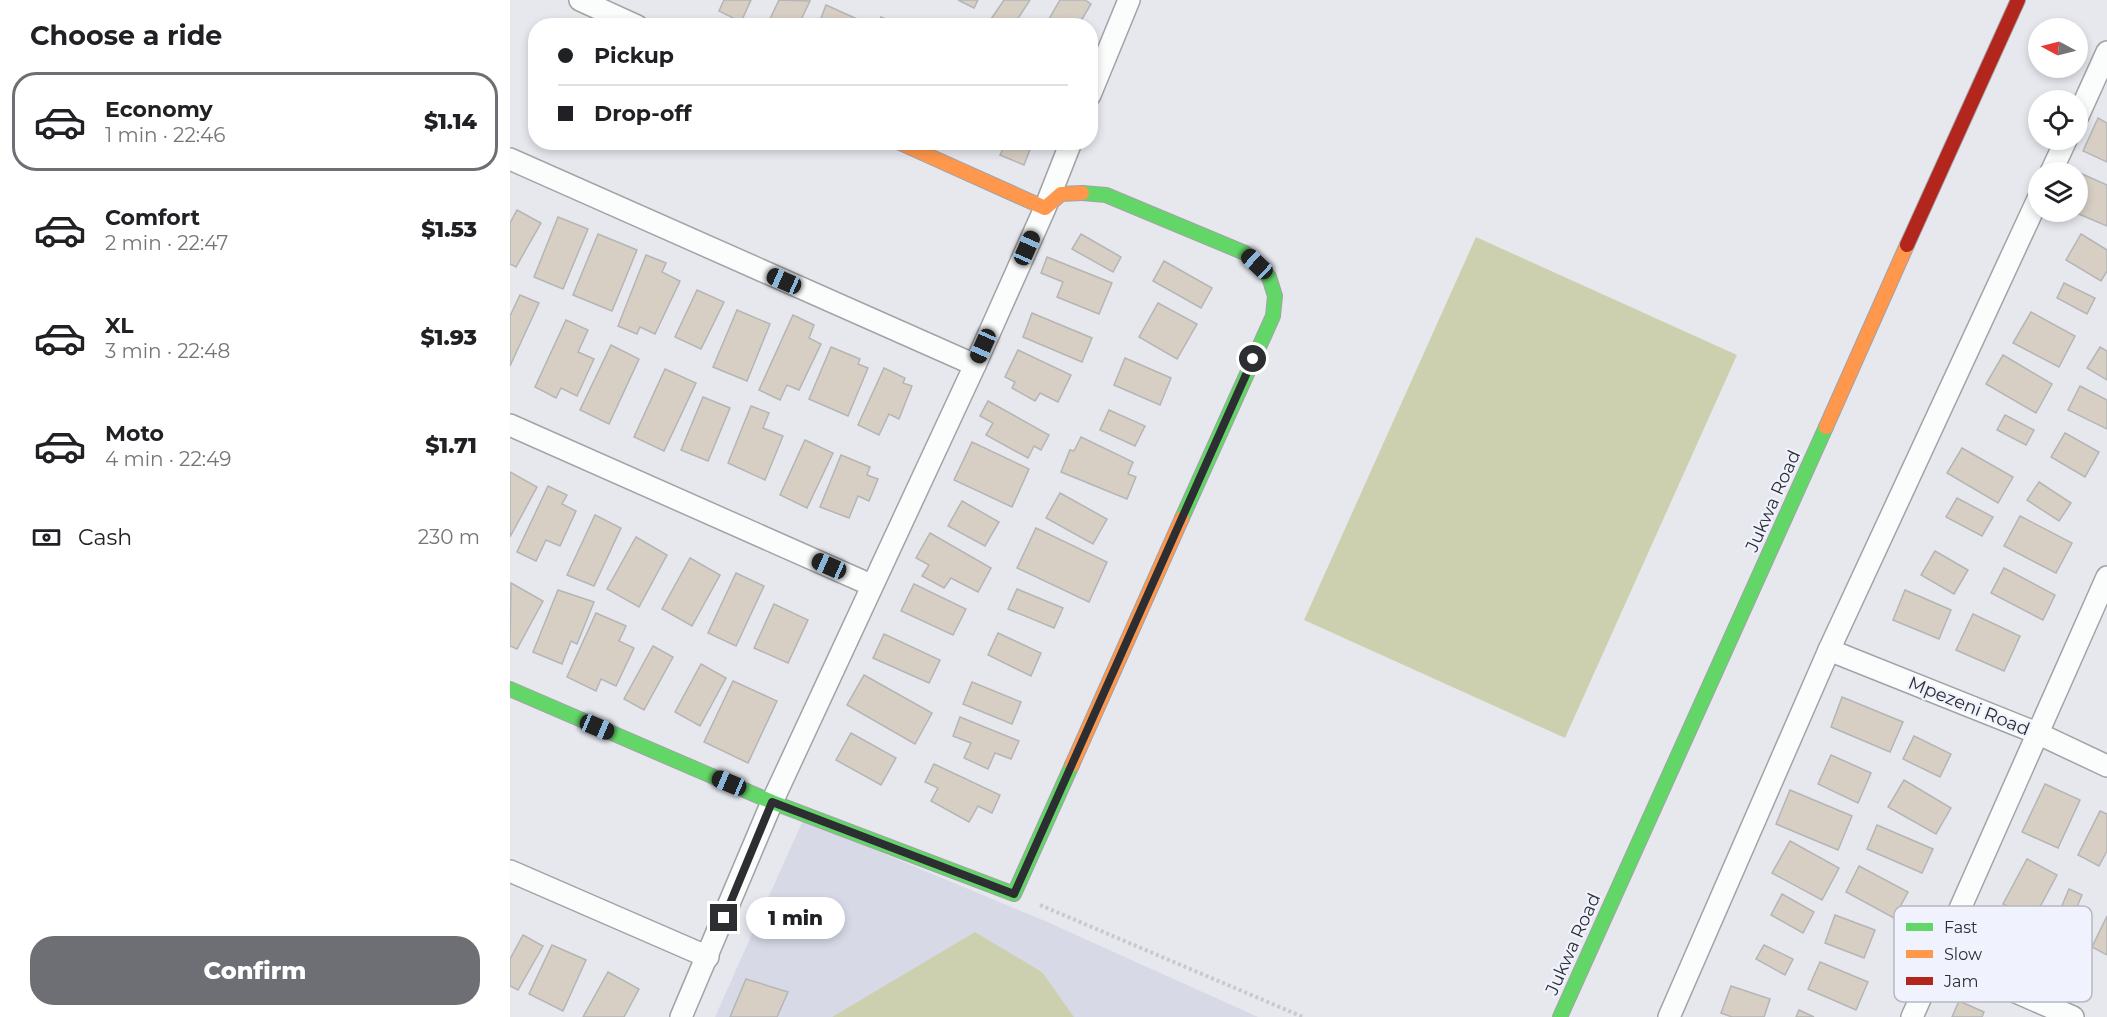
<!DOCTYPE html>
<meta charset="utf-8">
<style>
body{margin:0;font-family:Montserrat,sans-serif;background:#f2f2f2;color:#202124;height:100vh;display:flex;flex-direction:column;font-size:22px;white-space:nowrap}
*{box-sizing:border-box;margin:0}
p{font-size:20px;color:#757577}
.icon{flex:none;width:33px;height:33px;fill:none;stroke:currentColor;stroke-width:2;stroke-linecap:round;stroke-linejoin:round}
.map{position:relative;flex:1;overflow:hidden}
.drawer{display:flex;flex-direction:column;background:#fff;width:510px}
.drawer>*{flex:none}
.hud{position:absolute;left:18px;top:18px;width:570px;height:132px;border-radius:24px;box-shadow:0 3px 9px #0003;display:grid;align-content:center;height:132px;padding:0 30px;background:#fff}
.needle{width:39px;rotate:277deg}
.buttons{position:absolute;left:1518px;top:18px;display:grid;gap:12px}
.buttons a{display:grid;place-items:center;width:60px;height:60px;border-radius:50%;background:#fff;box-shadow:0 3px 9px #0003;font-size:30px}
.end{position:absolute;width:27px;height:27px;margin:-14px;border:8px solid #2d2e32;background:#fff;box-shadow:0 0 0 3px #fff}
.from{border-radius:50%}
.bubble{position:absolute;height:42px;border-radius:21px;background:#fff;box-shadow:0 3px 9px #0003;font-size:20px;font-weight:800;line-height:42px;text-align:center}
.car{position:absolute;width:18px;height:36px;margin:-18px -9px;border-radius:8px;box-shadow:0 0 4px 2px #0007;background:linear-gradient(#222 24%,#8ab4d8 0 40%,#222 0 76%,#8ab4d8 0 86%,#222 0)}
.hud b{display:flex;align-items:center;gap:21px;height:57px;font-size:22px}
.hud b+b{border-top:2px solid #e0e0e0}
.hud i{width:15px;height:15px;background:#202124}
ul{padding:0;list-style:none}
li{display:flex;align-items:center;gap:18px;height:99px;margin:0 12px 9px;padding:0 18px;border:3px solid transparent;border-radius:24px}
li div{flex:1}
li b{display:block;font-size:22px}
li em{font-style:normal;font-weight:800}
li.on{border-color:#6e6f74}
li>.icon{width:54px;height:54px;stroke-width:1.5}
h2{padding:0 30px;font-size:27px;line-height:72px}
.pay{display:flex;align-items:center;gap:15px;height:66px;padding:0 30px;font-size:22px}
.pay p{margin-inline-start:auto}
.primary-button{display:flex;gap:12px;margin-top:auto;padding:12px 30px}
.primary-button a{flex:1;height:69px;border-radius:24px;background:#6e6f74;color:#fff;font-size:24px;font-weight:800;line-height:69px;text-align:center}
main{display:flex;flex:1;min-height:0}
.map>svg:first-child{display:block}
.built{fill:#d7dae6}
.green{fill:#cdd0af}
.building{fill:#d7cfc4;stroke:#b5b5b5;stroke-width:1.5}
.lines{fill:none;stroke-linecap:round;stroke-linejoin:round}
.street-casing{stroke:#a1a3a7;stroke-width:24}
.fast-casing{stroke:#a1a3a7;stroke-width:16}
.slow-casing{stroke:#a1a3a7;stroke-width:16}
.jam-casing{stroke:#a1a3a7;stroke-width:16}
.path{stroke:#c9c9cc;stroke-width:4;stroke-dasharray:3 3;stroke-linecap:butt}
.street{stroke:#fbfcfc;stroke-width:21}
.fast{stroke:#63d668;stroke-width:14}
.slow{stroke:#ff974d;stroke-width:14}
.jam{stroke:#b3261e;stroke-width:14}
.route{stroke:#2d2e32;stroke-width:8}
.labels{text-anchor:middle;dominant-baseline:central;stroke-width:4.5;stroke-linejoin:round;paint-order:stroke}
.street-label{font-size:18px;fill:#2d2e32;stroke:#f0f3fe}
.key{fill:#f0f3fe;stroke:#b6b8c1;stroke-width:1.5}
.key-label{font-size:16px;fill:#2d2e32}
</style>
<main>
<section class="drawer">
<h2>Choose a ride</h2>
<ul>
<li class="on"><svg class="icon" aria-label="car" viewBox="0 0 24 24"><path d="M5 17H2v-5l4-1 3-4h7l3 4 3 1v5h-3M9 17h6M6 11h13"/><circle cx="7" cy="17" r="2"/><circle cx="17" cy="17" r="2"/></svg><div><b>Economy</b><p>1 min · 22:46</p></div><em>$1.14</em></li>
<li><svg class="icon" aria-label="car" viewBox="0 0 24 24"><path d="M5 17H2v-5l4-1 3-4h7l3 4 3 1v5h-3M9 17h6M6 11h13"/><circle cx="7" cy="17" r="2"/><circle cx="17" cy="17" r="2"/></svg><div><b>Comfort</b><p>2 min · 22:47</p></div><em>$1.53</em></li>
<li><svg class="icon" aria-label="car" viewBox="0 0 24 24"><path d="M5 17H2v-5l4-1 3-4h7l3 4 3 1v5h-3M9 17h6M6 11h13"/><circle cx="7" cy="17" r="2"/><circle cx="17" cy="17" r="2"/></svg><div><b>XL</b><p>3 min · 22:48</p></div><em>$1.93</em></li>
<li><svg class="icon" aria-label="car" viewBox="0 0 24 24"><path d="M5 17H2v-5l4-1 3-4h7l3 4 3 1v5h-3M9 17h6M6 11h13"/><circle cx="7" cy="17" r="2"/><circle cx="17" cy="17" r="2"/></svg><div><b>Moto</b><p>4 min · 22:49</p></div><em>$1.71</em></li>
</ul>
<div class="pay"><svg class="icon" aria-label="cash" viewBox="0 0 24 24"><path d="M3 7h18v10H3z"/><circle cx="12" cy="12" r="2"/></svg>Cash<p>230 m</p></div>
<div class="primary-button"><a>Confirm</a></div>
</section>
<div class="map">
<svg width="1597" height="1017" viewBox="0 0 1597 1017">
<rect width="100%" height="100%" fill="#e6e8ee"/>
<polygon class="built" points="293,820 535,921 748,1017 205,1017"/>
<g class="green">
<polygon points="966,237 1227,355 1055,738 794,620"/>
<polygon points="465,932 532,972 564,1017 322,1017"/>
</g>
<g class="building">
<polygon points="214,0 241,0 231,22 209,11"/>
<polygon points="269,0 300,1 288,26 262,26 258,23"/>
<polygon points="448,0 468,0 464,8"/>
<polygon points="494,0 520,0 503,26 492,26 481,19"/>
<polygon points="550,0 575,0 581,4 568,26 535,26"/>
<polygon points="316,5 347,19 344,26 308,26"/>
<polygon points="371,17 393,26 368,26"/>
<polygon points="1588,118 1597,123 1597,162 1573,151"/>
<polygon points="496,142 523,142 514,165 490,155"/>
<polygon points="1561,169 1597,185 1597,226 1564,212 1568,212 1568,172 1559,172"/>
<polygon points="7,210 31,223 6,267 0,264 0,223"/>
<polygon points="48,217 78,229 53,289 24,277"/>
<polygon points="88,234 127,250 102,311 63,295"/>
<polygon points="571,234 611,257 603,272 562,249"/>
<polygon points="1571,234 1597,250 1597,271 1591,281 1556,260"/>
<polygon points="136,255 156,263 152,272 170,281 145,334 130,327 127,334 108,326"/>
<polygon points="537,257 602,283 589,314 547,297 553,282 531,273"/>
<polygon points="654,261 702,288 691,308 643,281"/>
<polygon points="1554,283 1585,298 1577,314 1547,298"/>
<polygon points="187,290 214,302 191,349 165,337"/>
<polygon points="10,295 29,303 0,366 0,316"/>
<polygon points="648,303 687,324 667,359 629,337"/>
<polygon points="227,310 260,324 237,381 203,367"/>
<polygon points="1521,312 1565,336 1549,367 1503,343"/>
<polygon points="522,313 582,338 572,362 513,337"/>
<polygon points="283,315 304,325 299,338 311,344 289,390 277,385 270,400 249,390"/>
<polygon points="56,320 78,330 68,352 84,359 67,396 51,388 46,398 25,387"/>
<polygon points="101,345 129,359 99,424 70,410"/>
<polygon points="321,347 350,359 348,364 358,368 338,416 299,399"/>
<polygon points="1590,347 1597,351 1597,380 1577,368"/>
<polygon points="508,350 561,375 548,402 530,393 525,401 502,388 505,382 495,377"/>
<polygon points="1493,355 1542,384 1526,413 1476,384"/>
<polygon points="615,358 661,378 650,405 604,385"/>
<polygon points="374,368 395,378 393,383 402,386 389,419 379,414 369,435 348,425"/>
<polygon points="155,369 186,383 154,451 124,437"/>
<polygon points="1570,386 1597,400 1597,429 1558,410"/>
<polygon points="193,397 220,408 198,461 171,450"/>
<polygon points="478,401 539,435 531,450 524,446 518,458 476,435 483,423 470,416"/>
<polygon points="241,406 259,413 253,428 273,436 255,480 218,463"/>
<polygon points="599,410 635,426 625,446 590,430"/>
<polygon points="1495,415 1524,430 1516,445 1487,430"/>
<polygon points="1555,433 1589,452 1575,477 1541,457"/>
<polygon points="571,437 623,462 618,474 626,477 617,499 551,472 560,450 564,451"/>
<polygon points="295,440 323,453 297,508 270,495"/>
<polygon points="462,442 519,469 502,507 444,480"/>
<polygon points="1452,448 1503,477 1488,503 1437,473"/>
<polygon points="331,455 360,467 357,475 368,479 359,501 348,496 339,518 310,507"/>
<polygon points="0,472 27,487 0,537"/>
<polygon points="1529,482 1561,503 1549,521 1517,500"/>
<polygon points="38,486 57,495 52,504 66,511 50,546 36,540 26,561 7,552"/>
<polygon points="550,493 597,519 583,544 536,518"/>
<polygon points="1447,498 1483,517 1472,536 1436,517"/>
<polygon points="452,501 489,522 475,546 438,526"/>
<polygon points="85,515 111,528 84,586 57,575"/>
<polygon points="1510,516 1562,543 1546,573 1494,546"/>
<polygon points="526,528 597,562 579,602 507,568"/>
<polygon points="420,533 481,568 468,592 441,578 434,588 412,576 419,565 406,558"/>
<polygon points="126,537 157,555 129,607 97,589"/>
<polygon points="1425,551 1458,570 1444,594 1411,575"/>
<polygon points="180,558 210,575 182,626 152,609"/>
<polygon points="1494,568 1545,595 1533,620 1481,593"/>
<polygon points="226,573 254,586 226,646 198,633"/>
<polygon points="1,583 33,601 7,649 0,646"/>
<polygon points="404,584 456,609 443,635 391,611"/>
<polygon points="507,589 553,608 544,628 498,609"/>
<polygon points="48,590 84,602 67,644 61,641 52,664 23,652"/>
<polygon points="1395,590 1441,610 1429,639 1383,620"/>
<polygon points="264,604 298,620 278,663 244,648"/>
<polygon points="86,613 116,626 109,641 124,648 106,686 91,679 86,691 57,677"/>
<polygon points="1463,614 1510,636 1494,671 1446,650"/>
<polygon points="488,633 531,653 521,676 478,655"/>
<polygon points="374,634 430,660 419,683 363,658"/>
<polygon points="143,646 163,657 134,710 114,699"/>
<polygon points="191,664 216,678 190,726 165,712"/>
<polygon points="354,675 422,713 405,744 337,705"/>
<polygon points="223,681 267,701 238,763 194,742"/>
<polygon points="462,682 511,702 502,724 453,704"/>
<polygon points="1332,697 1393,722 1380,752 1321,727"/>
<polygon points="450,717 509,741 501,759 485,753 478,769 454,758 461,743 443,736"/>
<polygon points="341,733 386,758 371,785 326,760"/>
<polygon points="1404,736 1441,754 1430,777 1393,759"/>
<polygon points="1321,755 1361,773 1348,803 1308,784"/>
<polygon points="424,764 490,795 482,813 468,806 459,822 421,801 428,788 415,782"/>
<polygon points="1394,780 1441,808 1426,834 1378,807"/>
<polygon points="1535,784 1570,800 1548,848 1512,832"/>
<polygon points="1280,790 1342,816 1328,850 1266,824"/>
<polygon points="1590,811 1597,814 1597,851 1589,866 1568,855"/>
<polygon points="1367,825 1423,849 1412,873 1357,849"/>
<polygon points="1280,841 1329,868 1312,900 1262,873"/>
<polygon points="1517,859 1547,875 1523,920 1493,904"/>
<polygon points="1349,866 1398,892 1384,918 1336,892"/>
<polygon points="1559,889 1572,895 1561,921 1548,915"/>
<polygon points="1272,894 1304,912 1293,933 1261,915"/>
<polygon points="1325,915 1365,930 1354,958 1315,943"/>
<polygon points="1597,916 1597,955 1582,947"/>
<polygon points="13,935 33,946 8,990 0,986 0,959"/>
<polygon points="42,945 76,960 53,1011 19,994"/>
<polygon points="1254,945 1283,959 1275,975 1246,959"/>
<polygon points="1310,962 1358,982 1346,1010 1298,989"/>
<polygon points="98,972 129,989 114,1017 73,1017"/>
<polygon points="236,979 278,992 267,1017 220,1017"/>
<polygon points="1221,986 1260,999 1254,1017 1222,1017 1211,1013"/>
<polygon points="1449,1001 1474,1012 1472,1017 1442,1017"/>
<polygon points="1289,1010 1304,1017 1286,1017"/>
</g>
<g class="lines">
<defs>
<g id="street">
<polyline points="70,0 127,26"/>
<polyline points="580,95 619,0"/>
<polyline points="1568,116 1597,52"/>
<polyline points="0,159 465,365"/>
<polyline points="1541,172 1556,140"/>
<polyline points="0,425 361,585"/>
<polyline points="1319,650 1527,733 1597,766"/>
<polyline points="0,871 198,957"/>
<polyline points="1428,958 1563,1017"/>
<polyline points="171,1017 262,802 465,365 535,208 561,142"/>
<polyline points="1159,1017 1319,650 1528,199"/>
<polyline points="1402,1017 1597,577"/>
</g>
<g id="fast">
<polyline points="572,193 596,195 735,253 759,277 765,296 763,316 672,518"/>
<polyline points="0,689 262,802 504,894 562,765"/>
<polyline points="1050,1017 1316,427"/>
</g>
<g id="slow">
<polyline points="388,142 535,208 551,194 572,193"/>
<polyline points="1316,427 1397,245"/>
<polyline points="562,765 672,518"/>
</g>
<polyline id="jam" points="1397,245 1508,0"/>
</defs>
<use href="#street" class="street-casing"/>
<use href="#fast" class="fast-casing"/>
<use href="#slow" class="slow-casing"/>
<use href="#jam" class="jam-casing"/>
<polyline class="path" points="530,905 793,1017"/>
<use href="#street" class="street"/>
<use href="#fast" class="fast"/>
<use href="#slow" class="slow"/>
<use href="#jam" class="jam"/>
</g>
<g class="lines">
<polyline class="route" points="214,918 262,802 504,894 743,359"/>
</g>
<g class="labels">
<g class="street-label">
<text transform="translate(1263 501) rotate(-66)">Jukwa Road</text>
<text transform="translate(1459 706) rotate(22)">Mpezeni Road</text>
<text transform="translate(1063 944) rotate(-66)">Jukwa Road</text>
</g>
</g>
<rect x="1384" y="906" width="198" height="96" rx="9" class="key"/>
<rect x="1396" y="923" width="27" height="8" fill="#63d668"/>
<rect x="1396" y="950" width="27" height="8" fill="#ff974d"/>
<rect x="1396" y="977" width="27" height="8" fill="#b3261e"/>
<g class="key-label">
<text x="1434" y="933">Fast</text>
<text x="1434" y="960">Slow</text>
<text x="1434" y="987">Jam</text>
</g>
</svg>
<div class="buttons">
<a><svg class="needle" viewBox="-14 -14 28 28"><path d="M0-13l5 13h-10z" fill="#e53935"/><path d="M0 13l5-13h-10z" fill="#757577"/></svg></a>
<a><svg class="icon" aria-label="locate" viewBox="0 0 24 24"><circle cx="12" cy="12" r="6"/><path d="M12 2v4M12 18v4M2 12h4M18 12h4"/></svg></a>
<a><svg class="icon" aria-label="layers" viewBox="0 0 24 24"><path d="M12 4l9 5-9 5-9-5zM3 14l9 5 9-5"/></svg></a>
</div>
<i class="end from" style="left:743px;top:359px"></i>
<i class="end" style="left:214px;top:918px"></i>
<div class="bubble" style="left:236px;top:897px;width:99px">1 min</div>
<i class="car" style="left:517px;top:248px;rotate:24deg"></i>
<i class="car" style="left:747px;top:264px;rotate:313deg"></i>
<i class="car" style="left:274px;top:281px;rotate:294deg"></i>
<i class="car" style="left:473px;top:346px;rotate:204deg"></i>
<i class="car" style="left:319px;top:566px;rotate:294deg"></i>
<i class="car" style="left:87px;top:727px;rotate:113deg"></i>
<i class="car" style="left:219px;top:783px;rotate:293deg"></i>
<div class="hud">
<b><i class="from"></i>Pickup</b>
<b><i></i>Drop-off</b>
</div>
</div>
</main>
